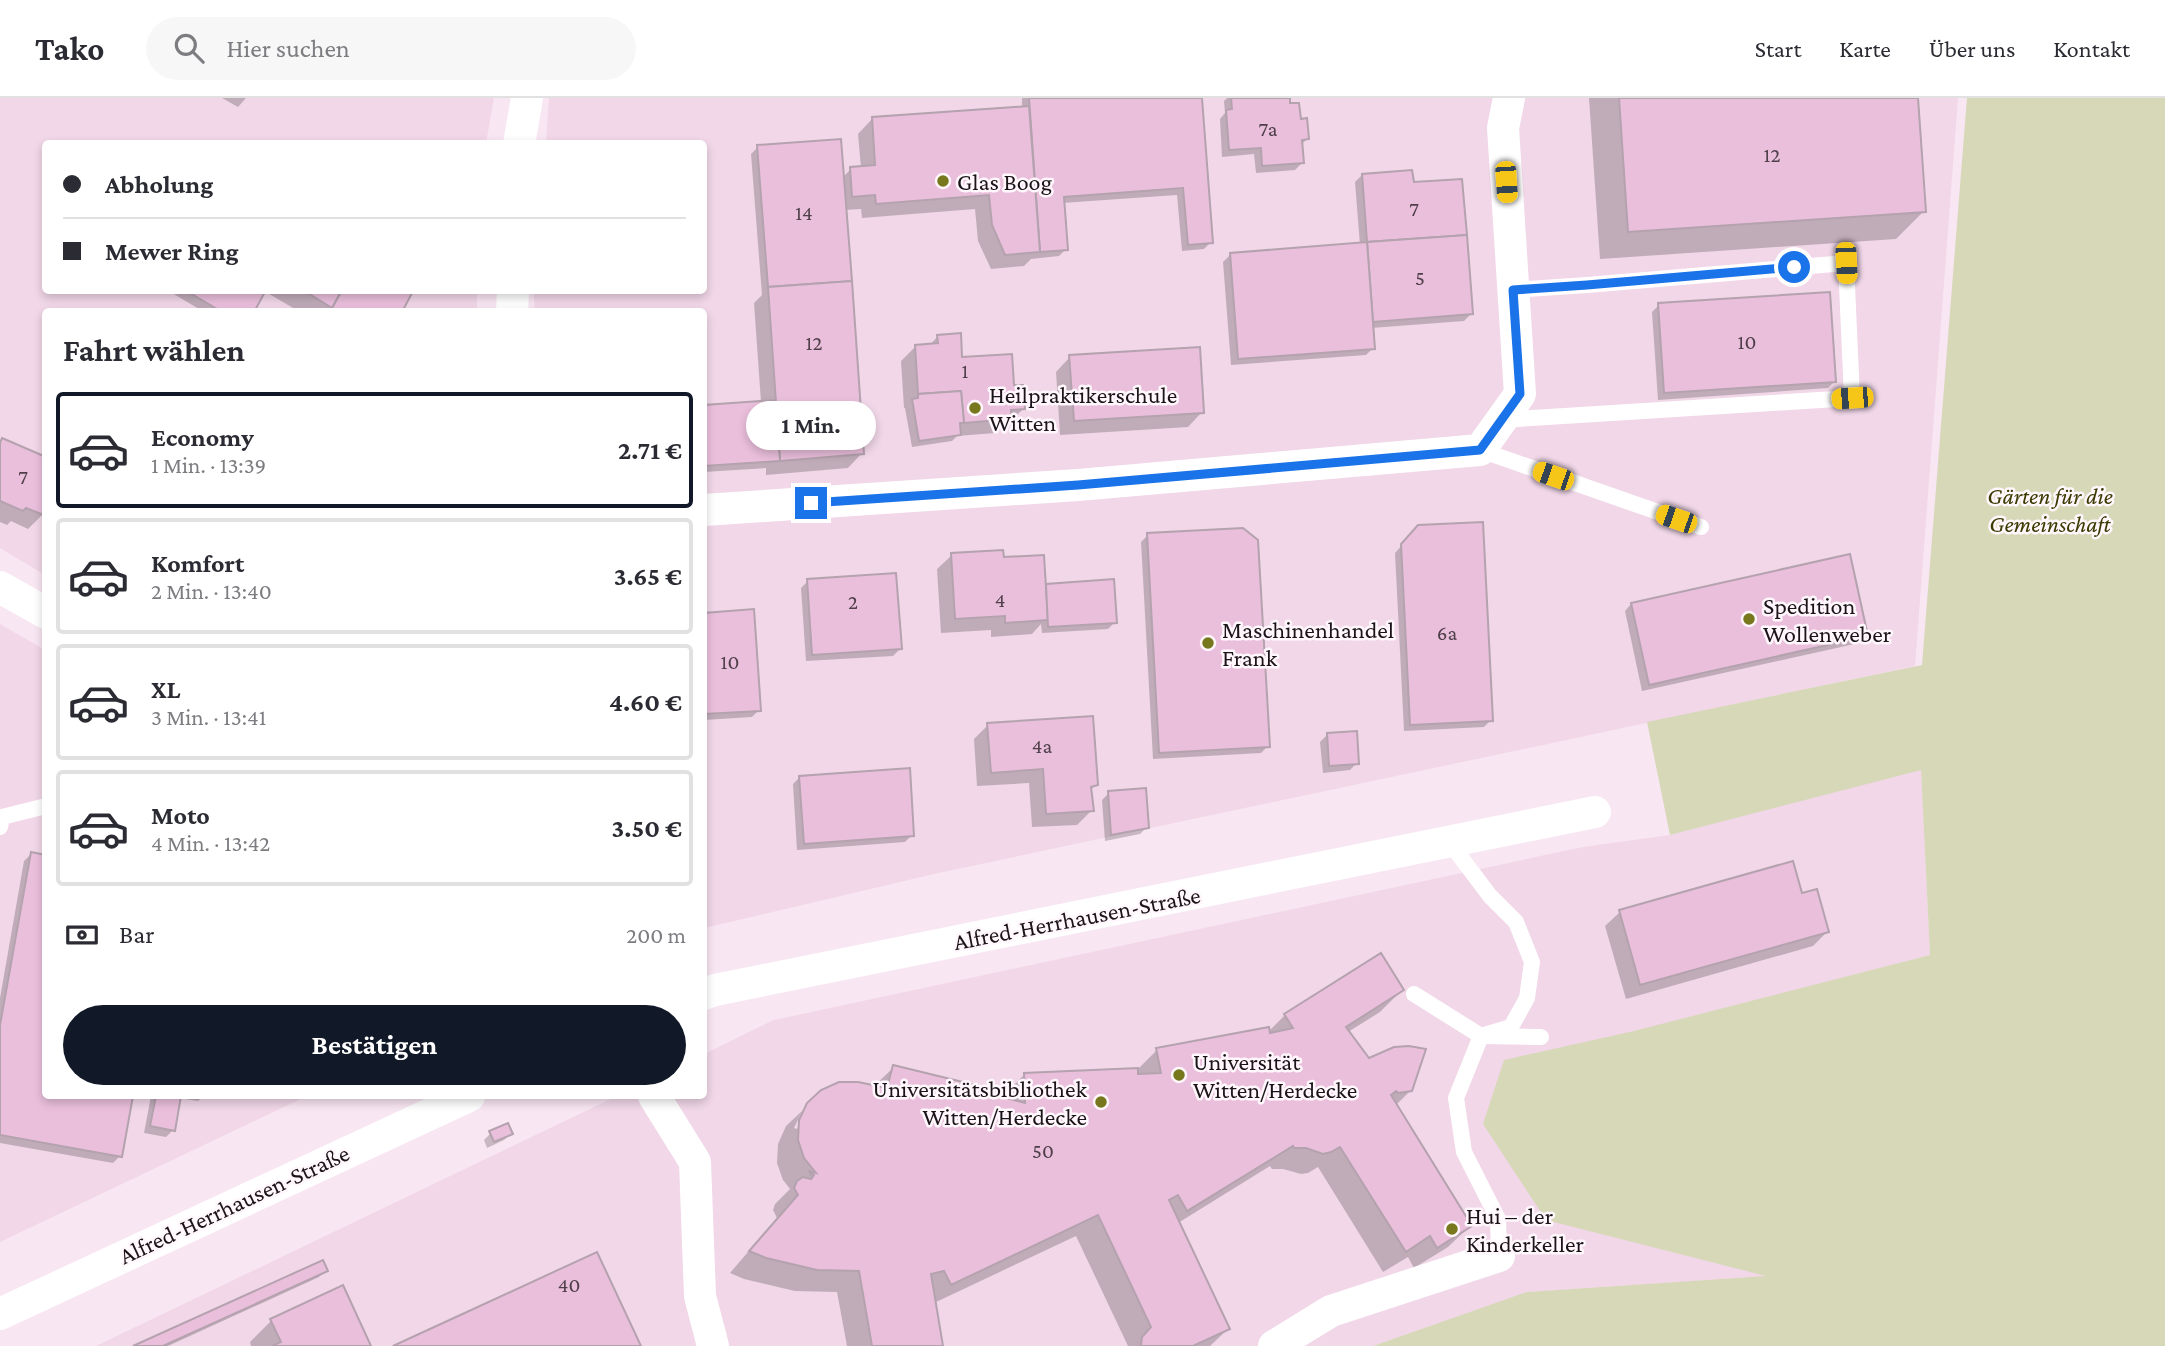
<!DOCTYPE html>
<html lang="de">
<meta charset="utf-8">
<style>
body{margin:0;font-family:"Crimson Pro",serif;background:#f7f7f7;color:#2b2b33;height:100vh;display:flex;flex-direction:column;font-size:26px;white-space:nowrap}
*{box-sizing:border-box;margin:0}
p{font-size:23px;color:#7c7c81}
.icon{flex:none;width:38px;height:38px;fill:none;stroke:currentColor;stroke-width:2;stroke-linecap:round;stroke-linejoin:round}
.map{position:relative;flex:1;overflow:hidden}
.panel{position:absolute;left:42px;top:210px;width:665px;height:791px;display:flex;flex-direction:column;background:#fff;border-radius:7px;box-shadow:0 4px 10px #0003}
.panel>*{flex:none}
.hud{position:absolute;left:42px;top:42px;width:665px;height:154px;border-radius:7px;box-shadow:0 4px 10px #0003;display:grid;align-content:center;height:154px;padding:0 21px;background:#fff}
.end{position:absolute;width:32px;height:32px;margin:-16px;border:9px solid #1a73e8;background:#fff;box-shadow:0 0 0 4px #fff}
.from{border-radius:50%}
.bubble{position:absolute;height:49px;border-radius:24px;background:#fff;box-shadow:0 4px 10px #0003;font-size:23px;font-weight:700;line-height:49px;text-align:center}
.car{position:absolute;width:21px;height:42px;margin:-21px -10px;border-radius:9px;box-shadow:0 0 5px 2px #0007;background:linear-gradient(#f5c518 24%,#345 0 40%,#f5c518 0 76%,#345 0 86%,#f5c518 0)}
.hud b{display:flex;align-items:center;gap:24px;height:66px;font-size:26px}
.hud b+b{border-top:2px solid #e1e1e2}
.hud i{width:18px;height:18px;background:#2b2b33}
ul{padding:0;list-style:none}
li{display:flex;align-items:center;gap:21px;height:116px;margin:0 14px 10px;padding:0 7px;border:4px solid #e1e1e2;border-radius:7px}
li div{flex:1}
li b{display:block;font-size:26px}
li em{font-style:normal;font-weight:700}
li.selected{border-color:#111827}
li>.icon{width:63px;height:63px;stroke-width:1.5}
h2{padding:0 21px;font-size:32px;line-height:84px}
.pay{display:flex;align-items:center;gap:18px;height:77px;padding:0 21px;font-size:26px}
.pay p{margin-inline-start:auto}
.button{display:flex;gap:14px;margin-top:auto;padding:14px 21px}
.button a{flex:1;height:80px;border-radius:42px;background:#111827;color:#fff;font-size:28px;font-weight:700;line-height:80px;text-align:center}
header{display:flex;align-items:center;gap:42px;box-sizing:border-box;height:98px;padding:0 35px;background:#fff;border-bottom:2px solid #e1e1e2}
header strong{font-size:33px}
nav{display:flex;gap:38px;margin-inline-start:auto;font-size:24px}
.search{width:490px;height:63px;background:#f7f7f7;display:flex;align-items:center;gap:18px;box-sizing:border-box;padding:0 24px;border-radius:38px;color:#7c7c81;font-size:26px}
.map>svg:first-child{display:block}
.built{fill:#f1d7e8}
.green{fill:#d6d8b8}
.shadow{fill:#0003}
.building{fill:#eabfdc;stroke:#b4a2ae;stroke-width:2}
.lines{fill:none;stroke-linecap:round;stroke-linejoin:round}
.lane{stroke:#fff;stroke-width:16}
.street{stroke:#fff;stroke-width:32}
.route{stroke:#1a73e8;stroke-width:9}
.poi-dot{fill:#77771d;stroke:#fff7fc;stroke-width:2.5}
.labels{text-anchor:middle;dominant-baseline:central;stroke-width:5;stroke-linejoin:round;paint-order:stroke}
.number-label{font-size:21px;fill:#4e3f49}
.poi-label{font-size:24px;fill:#1a1418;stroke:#fff7fc;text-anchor:start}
.park-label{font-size:24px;font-style:italic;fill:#3a3a00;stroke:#fff7fc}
.street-label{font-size:24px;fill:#1a1418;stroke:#fff7fc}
</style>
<header>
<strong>Tako</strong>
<div class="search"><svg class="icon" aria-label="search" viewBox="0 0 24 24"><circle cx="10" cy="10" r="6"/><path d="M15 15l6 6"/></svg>Hier suchen</div>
<nav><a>Start</a><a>Karte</a><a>Über uns</a><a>Kontakt</a></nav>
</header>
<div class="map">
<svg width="2165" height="1248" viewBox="0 0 2165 1248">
<rect width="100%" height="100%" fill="#f9e6f3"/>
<g class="built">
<polygon points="0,0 494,0 486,45 46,46 46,192 477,192 477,213 46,214 45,477 0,450"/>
<polygon points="549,0 1958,0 1915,568 934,776 704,830 704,214 535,213 534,198 535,193 704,192 704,46 546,45"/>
<polygon points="0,526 45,552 46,998 307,998 0,1144"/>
<polygon points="1921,671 1930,857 1634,934 1769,1178 1528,1194 1373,1248 96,1248 617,998 704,998 704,956 774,922 1583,749 1670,737"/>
</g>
<polygon class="green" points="1967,0 2165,0 2165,1248 1373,1248 1527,1194 1766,1178 1546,1122 1483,1026 1504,962 1634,933 1930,857 1921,672 1670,737 1647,624 1922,567"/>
<g class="shadow">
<polygon points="222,0 246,0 238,9"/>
<polygon points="1022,0 1200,0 1211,144 1204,151 1182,153 1177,97 1062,105 1066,151 1059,158 1031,161 1024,168 991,171 978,143 975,111 862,120 861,111 844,112 862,355 848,370 766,377 766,370 704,374 704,308 761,304 754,205 762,197 751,56 758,49 842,80 851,71 861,70 858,36 872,21 1022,10"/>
<polygon points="1227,0 1288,0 1289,7 1299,22 1307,41 1300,48 1302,65 1295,72 1256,75 1254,56 1222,59 1220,21 1225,15 1224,3"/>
<polygon points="1589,0 1916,0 1924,113 1896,141 1600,161"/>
<polygon points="1362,77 1412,86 1471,216 1464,223 1371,230 1373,250 1366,257 1231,267 1223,164 1230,157 1360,147 1355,84"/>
<polygon points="167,192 404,192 400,214 300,214 264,193 252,214 204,214"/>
<polygon points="1659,207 1835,283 1828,290 1658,302 1652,214"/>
<polygon points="938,238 960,261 1012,289 1023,311 1009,325 1004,325 995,335 957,338 952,343 912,349 905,310 904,310 901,263 915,249 929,248"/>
<polygon points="1070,259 1202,314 1188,329 1060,337 1056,274"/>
<polygon points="2,342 46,360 46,411 43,416 28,431 11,423 7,427 0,424 0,345"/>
<polygon points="1412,436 1491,622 1484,629 1404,633 1395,455"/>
<polygon points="1148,437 1268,648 1261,655 1153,661 1141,444"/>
<polygon points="952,457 1002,460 1044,490 1046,487 1115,524 1108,531 1042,535 1041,526 1032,536 991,539 991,532 941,535 937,471"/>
<polygon points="808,483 900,551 893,558 806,563 801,490"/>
<polygon points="1631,506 1866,538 1859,545 1642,593 1625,513"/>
<polygon points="752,513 759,612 752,619 704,622 704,516"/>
<polygon points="988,627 1096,686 1090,693 1092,712 1077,727 1032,729 1029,685 977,688 974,641"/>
<polygon points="1327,637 1357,665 1350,672 1323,675 1320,644"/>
<polygon points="800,679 912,737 905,744 797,752 793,686"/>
<polygon points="1109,695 1147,729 1140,736 1105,743 1102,702"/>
<polygon points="31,756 46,998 131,998 120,1058 113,1065 0,1045 0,900 24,763"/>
<polygon points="1801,798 1827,834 1813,848 1626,901 1605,828 1620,814"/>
<polygon points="1402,892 1380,914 1348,934 1368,963 1411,992 1396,1007 1470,1128 1448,1149 1414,1170 1408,1159 1383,1174 1318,1069 1308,1075 1301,1076 1283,1071 1272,1071 1270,1068 1178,1125 1228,1231 1210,1248 1128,1248 1076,1138 934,1205 941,1248 847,1248 837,1194 795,1193 744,1181 730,1175 777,1120 773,1112 775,1106 790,1091 783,1082 777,1065 778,1046 786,1028 802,1013 794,1030 797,1031 807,1010 804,1010 822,993 873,989 894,969 1001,1000 1025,976 1137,972 1157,952 1268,934 1285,917"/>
<polygon points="151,998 204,998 198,1003 179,1000 173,1032 166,1039 144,1035"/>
<polygon points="491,1035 511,1036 504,1042 487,1050 484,1042"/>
<polygon points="326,1172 319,1179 168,1248 138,1248"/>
<polygon points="271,1223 370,1248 251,1248 250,1244"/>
</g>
<g class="building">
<polygon points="1029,0 1202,0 1213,145 1188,147 1183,90 1064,99 1068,152 1040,154"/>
<polygon points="1231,0 1290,0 1290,5 1299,5 1301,21 1307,20 1309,41 1302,42 1304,65 1262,68 1261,50 1229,52 1226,12 1232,11"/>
<polygon points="1619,0 1918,0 1926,114 1628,134"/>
<polygon points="1029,8 1040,154 1005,157 992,127 989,97 876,106 875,97 852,99 850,69 875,67 872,19"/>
<polygon points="841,41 852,183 768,189 757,47"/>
<polygon points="1412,72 1414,84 1462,81 1467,137 1367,144 1362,76"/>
<polygon points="1467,137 1473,216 1373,224 1367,144"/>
<polygon points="1367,144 1375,251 1238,261 1230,155"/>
<polygon points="852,183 864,356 780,363 768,189"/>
<polygon points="185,192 266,192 254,214 222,214"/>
<polygon points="303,192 342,192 332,210"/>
<polygon points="342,192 407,192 412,195 402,214 330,214"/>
<polygon points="1830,194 1836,284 1664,295 1658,205"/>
<polygon points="961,235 962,259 1012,256 1014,287 1023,287 1025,311 1011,312 1011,321 964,325 961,293 918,296 915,247 938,245 937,237"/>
<polygon points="1200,249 1204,315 1074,323 1069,257"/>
<polygon points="961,293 964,325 960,325 961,337 919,343 912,301 918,300 918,296"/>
<polygon points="775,302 780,363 704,368 704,307"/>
<polygon points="2,340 46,359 44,417 26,410 23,413 0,403 0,345"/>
<polygon points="1483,424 1493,623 1410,627 1401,446 1418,427"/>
<polygon points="1243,430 1258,442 1270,649 1159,655 1147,435"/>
<polygon points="1003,452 1004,459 1044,457 1048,522 1005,525 1005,518 955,521 951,455"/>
<polygon points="1850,456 1868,538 1649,587 1631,505"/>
<polygon points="896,475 902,551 812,557 807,481"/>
<polygon points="1114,481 1117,525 1048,529 1046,486"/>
<polygon points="754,511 761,613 704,616 704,515"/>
<polygon points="1093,618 1098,687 1091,689 1094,713 1046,716 1043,671 991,675 987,625"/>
<polygon points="1357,633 1359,666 1329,668 1327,635"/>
<polygon points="910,670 914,738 804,746 799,678"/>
<polygon points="1146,690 1149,730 1111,737 1108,693"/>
<polygon points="31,754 46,757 46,998 133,998 122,1059 0,1037 0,927"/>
<polygon points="1793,763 1802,795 1817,791 1829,834 1640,887 1619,812"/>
<polygon points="1381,855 1404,892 1346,929 1369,960 1394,949 1409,948 1426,951 1412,993 1398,995 1396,993 1391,997 1472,1128 1437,1150 1430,1138 1406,1154 1340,1049 1331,1054 1323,1056 1306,1050 1294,1050 1293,1048 1187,1113 1178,1097 1169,1102 1230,1231 1193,1248 1141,1248 1142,1239 1151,1229 1098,1117 951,1187 944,1173 931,1176 943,1248 872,1248 859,1173 817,1172 766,1160 749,1153 798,1097 794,1090 797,1083 803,1079 811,1081 814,1077 812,1075 811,1077 809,1073 816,1075 804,1060 798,1042 799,1022 807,1005 821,992 839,984 858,984 887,990 893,967 1004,994 1003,999 1025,1005 1024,975 1138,970 1138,976 1161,975 1156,950 1269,929 1270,935 1293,930 1284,916"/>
<polygon points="156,998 181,998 175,1033 150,1028"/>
<polygon points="508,1025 513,1036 494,1044 489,1033"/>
<polygon points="597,1154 641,1248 393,1248 456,1219"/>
<polygon points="323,1162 328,1173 163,1248 133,1248"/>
<polygon points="343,1187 371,1248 272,1248 281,1244 270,1221"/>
</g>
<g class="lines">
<g class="lane">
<polyline points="1501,322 1852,300 1846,165 1587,187 1513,192"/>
<polyline points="1480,352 1701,429"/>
<polyline points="0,729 2,719 46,708"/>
<polyline points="1450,745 1490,798 1516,824 1532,864 1527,900 1511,929 1481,938 1456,1000 1464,1054 1498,1121 1499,1158"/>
<polyline points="1414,896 1481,938 1541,939"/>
</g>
<g class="street">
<polyline points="519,46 527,0"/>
<polyline points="512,214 513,192"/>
<polyline points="704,412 1078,387 1480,352 1520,296 1503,30 1509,0"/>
<polyline points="0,489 46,515"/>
<polyline points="704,896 715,892 1595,714"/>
<polyline points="654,998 695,1064 700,1198 713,1248"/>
<polyline points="0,1216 469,998"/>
<polyline points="1274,1248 1331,1213 1499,1158"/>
</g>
</g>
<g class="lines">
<polyline class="route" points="811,405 1078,387 1480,352 1520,296 1513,192 1587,187 1794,169"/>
</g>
<g class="poi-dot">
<circle cx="943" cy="83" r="7"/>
<circle cx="975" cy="310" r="7"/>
<circle cx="1749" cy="521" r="7"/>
<circle cx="1208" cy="545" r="7"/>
<circle cx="1179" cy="977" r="7"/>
<circle cx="1101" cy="1004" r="7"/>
<circle cx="1452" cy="1131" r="7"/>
</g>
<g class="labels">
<g class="number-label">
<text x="1268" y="31">7a</text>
<text x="1772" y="57">12</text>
<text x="1414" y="111">7</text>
<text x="804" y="115">14</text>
<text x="1420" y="180">5</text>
<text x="1747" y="244">10</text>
<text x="814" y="245">12</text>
<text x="965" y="273">1</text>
<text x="23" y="379">7</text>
<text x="1000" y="502">4</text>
<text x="853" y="504">2</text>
<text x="1447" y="535">6a</text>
<text x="730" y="564">10</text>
<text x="1042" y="648">4a</text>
<text x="1043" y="1053">50</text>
<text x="569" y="1187">40</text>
</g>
<g class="poi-label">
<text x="957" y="83">Glas Boog</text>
<text x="989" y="296">Heilpraktikerschule<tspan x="989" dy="28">Witten</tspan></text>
<text x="1763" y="507">Spedition<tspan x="1763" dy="28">Wollenweber</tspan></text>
<text x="1222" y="531">Maschinenhandel<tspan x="1222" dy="28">Frank</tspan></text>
<text x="1193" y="963">Universität<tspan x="1193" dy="28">Witten/Herdecke</tspan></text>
<text x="1087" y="990" text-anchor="end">Universitätsbibliothek<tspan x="1087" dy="28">Witten/Herdecke</tspan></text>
<text x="1466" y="1117">Hui – der<tspan x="1466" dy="28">Kinderkeller</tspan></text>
</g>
<g class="park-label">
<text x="2050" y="397">Gärten für die<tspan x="2050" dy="28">Gemeinschaft</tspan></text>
</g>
<g class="street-label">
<text transform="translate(1077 820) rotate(-11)">Alfred-Herrhausen-Straße</text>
<text transform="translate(234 1106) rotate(-25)">Alfred-Herrhausen-Straße</text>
</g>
</g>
</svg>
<i class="end from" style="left:1794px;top:169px"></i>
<i class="end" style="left:811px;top:405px"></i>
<div class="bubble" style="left:746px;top:303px;width:130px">1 Min.</div>
<i class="car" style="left:1506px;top:84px;rotate:176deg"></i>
<i class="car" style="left:1846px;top:165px;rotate:177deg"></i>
<i class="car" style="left:1852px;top:300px;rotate:266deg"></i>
<i class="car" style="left:1553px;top:378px;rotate:289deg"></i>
<i class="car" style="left:1676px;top:421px;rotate:289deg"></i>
<div class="hud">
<b><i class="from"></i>Abholung</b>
<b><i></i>Mewer Ring</b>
</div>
<section class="panel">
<h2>Fahrt wählen</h2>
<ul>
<li class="selected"><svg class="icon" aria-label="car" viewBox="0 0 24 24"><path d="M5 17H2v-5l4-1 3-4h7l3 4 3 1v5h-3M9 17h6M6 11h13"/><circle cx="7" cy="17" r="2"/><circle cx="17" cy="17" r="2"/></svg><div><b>Economy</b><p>1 Min. · 13:39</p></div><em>2.71 €</em></li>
<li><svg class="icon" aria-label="car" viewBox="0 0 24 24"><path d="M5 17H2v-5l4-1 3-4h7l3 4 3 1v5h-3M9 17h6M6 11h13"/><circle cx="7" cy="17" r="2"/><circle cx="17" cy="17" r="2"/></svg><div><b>Komfort</b><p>2 Min. · 13:40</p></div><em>3.65 €</em></li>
<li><svg class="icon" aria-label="car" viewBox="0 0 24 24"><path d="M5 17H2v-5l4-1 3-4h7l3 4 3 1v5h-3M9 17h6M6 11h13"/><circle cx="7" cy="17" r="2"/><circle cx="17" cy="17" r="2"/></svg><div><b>XL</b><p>3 Min. · 13:41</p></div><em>4.60 €</em></li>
<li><svg class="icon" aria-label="car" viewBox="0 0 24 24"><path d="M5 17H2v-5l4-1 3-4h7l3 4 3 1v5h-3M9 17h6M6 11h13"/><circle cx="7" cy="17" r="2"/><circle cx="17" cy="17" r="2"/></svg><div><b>Moto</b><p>4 Min. · 13:42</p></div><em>3.50 €</em></li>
</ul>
<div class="pay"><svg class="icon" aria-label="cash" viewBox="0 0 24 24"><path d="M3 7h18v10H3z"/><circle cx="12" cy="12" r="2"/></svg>Bar<p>200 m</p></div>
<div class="button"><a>Bestätigen</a></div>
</section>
</div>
